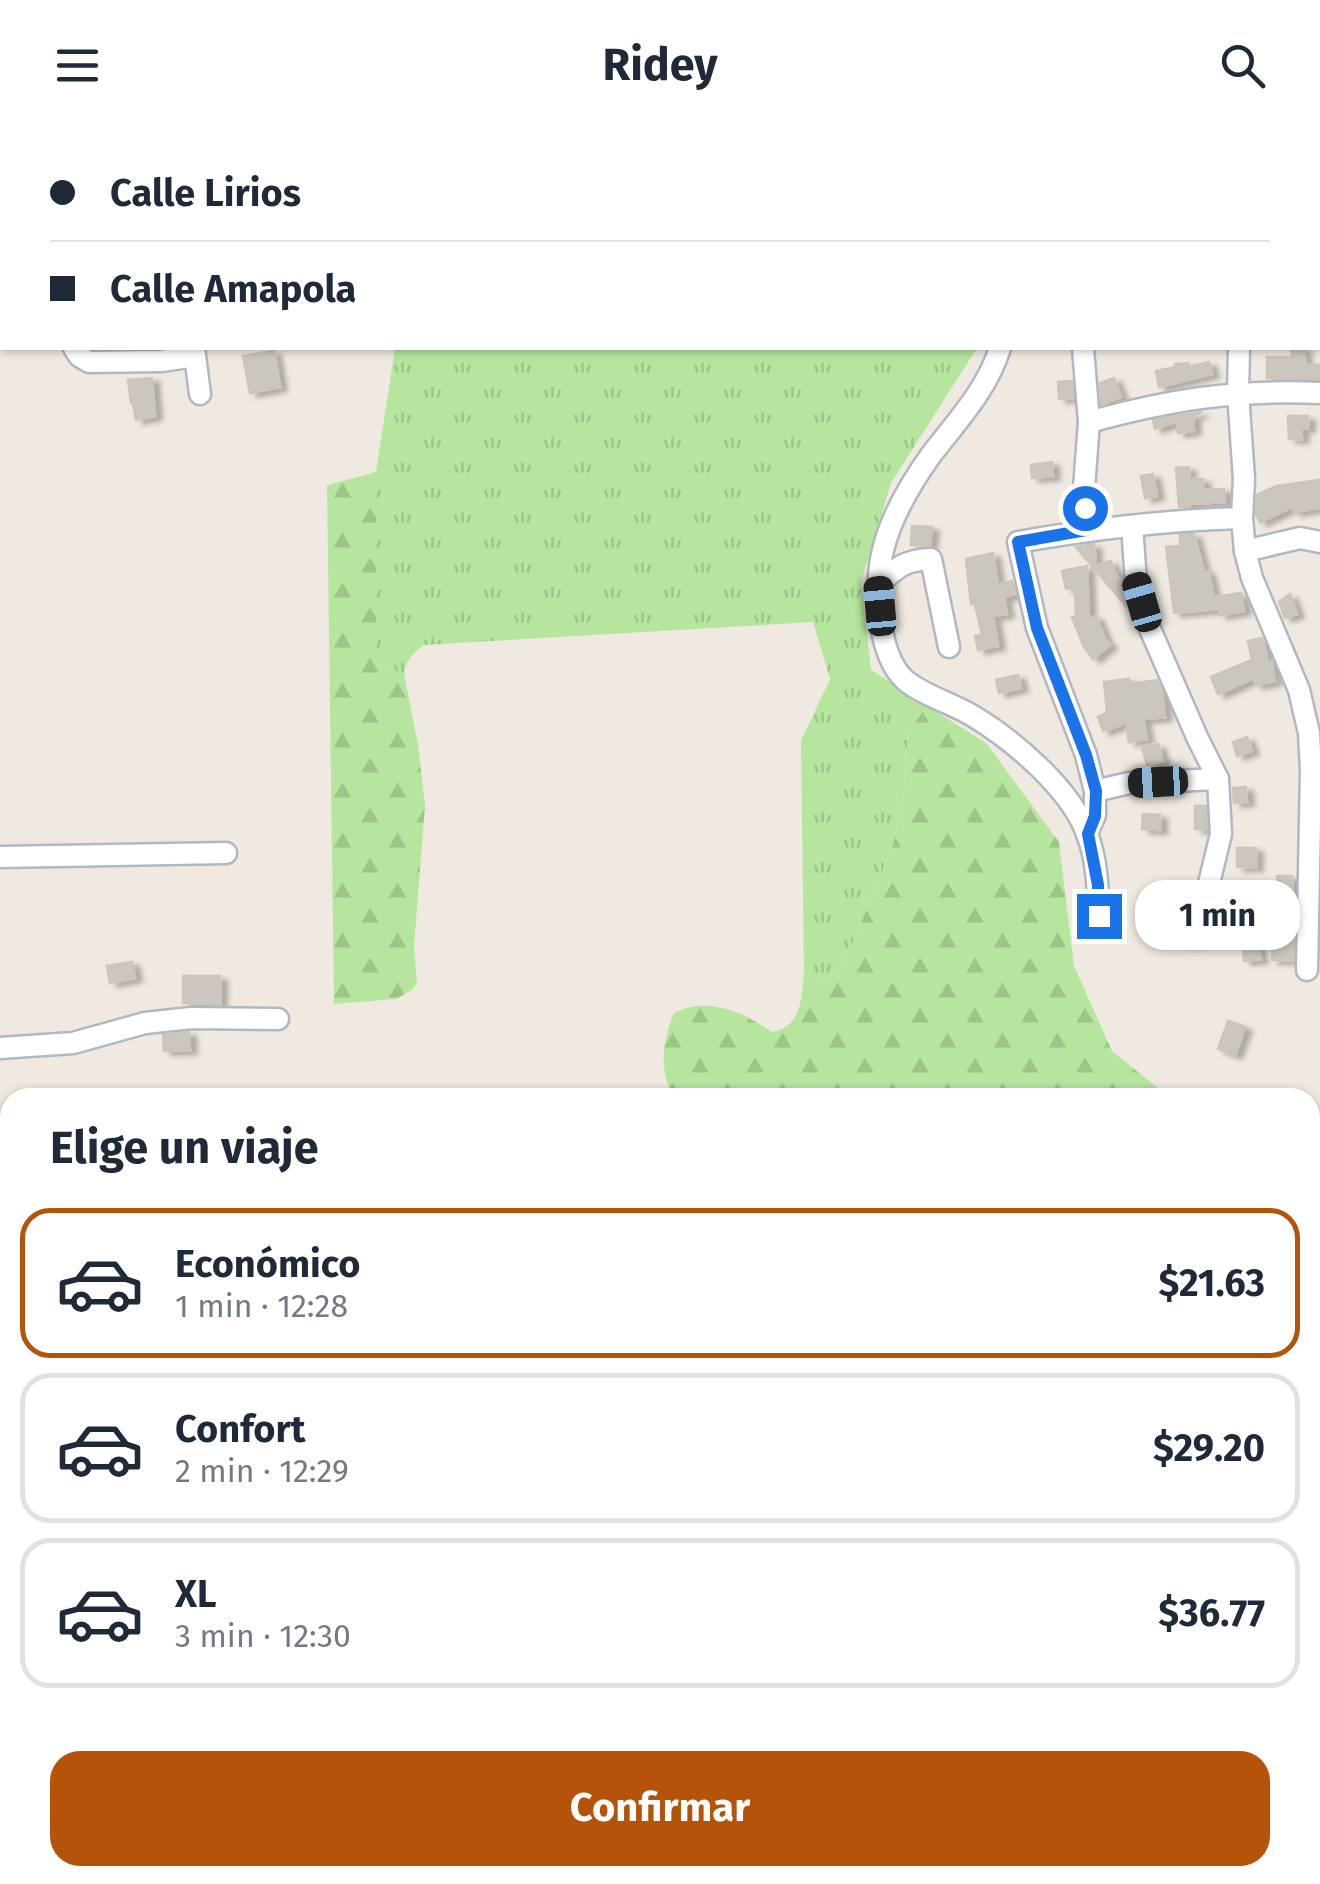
<!DOCTYPE html>
<html lang="es">
<meta charset="utf-8">
<style>
body{margin:0;font-family:"Fira Sans",sans-serif;background:#f6f6f7;color:#1f2937;height:100vh;display:flex;flex-direction:column;font-size:38px;white-space:nowrap}
*{box-sizing:border-box;margin:0}
p{font-size:32px;color:#747a83}
.icon{flex:none;width:55px;height:55px;fill:none;stroke:currentColor;stroke-width:2;stroke-linecap:round;stroke-linejoin:round}
.map{position:relative;flex:1;overflow:hidden}
.sheet{position:absolute;left:0px;top:958px;width:1320px;height:798px;display:flex;flex-direction:column;background:#fff;border-radius:30px 30px 0 0;box-shadow:0 2px 8px #0004}
.sheet>*{flex:none}
.hud{position:absolute;left:0px;top:0px;width:1320px;height:220px;box-shadow:0 2px 8px #0004;display:grid;align-content:center;height:220px;padding:0 50px;background:#fff}
.end{position:absolute;width:45px;height:45px;margin:-22px;border:12px solid #1a73e8;background:#fff;box-shadow:0 0 0 5px #fff}
.from{border-radius:50%}
.bubble{position:absolute;height:70px;border-radius:30px;background:#fff;box-shadow:0 2px 8px #0004;font-size:32px;font-weight:700;line-height:70px;text-align:center}
.car{position:absolute;width:30px;height:60px;margin:-30px -15px;border-radius:12px;box-shadow:0 0 8px 2px #0007;background:linear-gradient(#222 24%,#8ab4d8 0 40%,#222 0 76%,#8ab4d8 0 86%,#222 0)}
.hud b{display:flex;align-items:center;gap:35px;height:95px;font-size:38px}
.hud b+b{border-top:2px solid #e0e1e3}
.hud i{width:25px;height:25px;background:#1f2937}
ul{padding:0;list-style:none}
li{display:flex;align-items:center;gap:30px;height:150px;margin:0 20px 15px;padding:0 30px;border:5px solid #e0e1e3;border-radius:30px}
li div{flex:1}
li b{display:block;font-size:38px}
li em{font-style:normal;font-weight:700}
li.active{border-color:#b45309}
li>.icon{width:90px;height:90px;stroke-width:1.5}
h2{padding:0 50px;font-size:45px;line-height:120px}
.button{display:flex;gap:20px;margin-top:auto;padding:20px 50px}
.button a{flex:1;height:115px;border-radius:30px;background:#b45309;color:#fff;font-size:40px;font-weight:700;line-height:115px;text-align:center}
header{display:flex;justify-content:space-between;align-items:center;height:130px;padding:0 50px;background:#fff;font-size:45px;font-weight:700}
.map>svg:first-child{display:block}
.grass{fill:url(#grass-tufts)}
.forest{fill:url(#forest-firs)}
.water{fill:url(#water-ripples)}
.building{fill:#cbc7bf;stroke:#cbc5ba;stroke-width:2.5;filter:url(#shadow)}
.lines{fill:none;stroke-linecap:round;stroke-linejoin:round}
.minor-casing{stroke:#b4b7c1;stroke-width:25}
.minor{stroke:#fff;stroke-width:20}
.route{stroke:#1a73e8;stroke-width:12}
</style>
<header><svg class="icon" aria-label="menu" viewBox="0 0 24 24"><path d="M4 6h16M4 12h16M4 18h16"/></svg>Ridey<svg class="icon" aria-label="search" viewBox="0 0 24 24"><circle cx="10" cy="10" r="6"/><path d="M15 15l6 6"/></svg></header>
<div class="map">
<svg width="1320" height="1754" viewBox="0 0 1320 1754">
<defs>
<pattern id="grass-tufts" width="24" height="20" patternUnits="userSpaceOnUse" patternTransform="scale(2.5)"><rect width="24" height="20" fill="#b6e59e"/><path d="M3 7l-1-3M5 7V3M7 7l1-3M15 17l-1-3M17 17v-4M19 17l1-3" fill="none" stroke="#9dc588"/></pattern>
<pattern id="forest-firs" width="22" height="20" patternUnits="userSpaceOnUse" patternTransform="scale(2.5)"><rect width="22" height="20" fill="#b6e59e"/><path d="M5 1l3.5 6h-7zM16 11l3.5 6h-7z" fill="#9dc588"/></pattern>
<pattern id="water-ripples" width="26" height="14" patternUnits="userSpaceOnUse" patternTransform="scale(2.5)"><rect width="26" height="14" fill="#75cff0"/><path d="M2 4q2-2 4 0t4 0M15 11q2-2 4 0t4 0" fill="none" stroke="#66b2ce"/></pattern>
<filter id="shadow"><feDropShadow dx="7" dy="4" stdDeviation="2.5" flood-color="#0004"/></filter>
</defs>
<rect width="100%" height="100%" fill="#efe9e1"/>
<g class="grass">
<polygon points="0,0 74,0 75,2 2,2 2,173 0,173"/>
<rect x="364" y="0" width="860" height="2"/>
<path d="M395 218H977L891 353 861 452 871 540 927 576 908 602 904 663 893 715 848 824 827 851 804 843 801 611 830 549 813 492 424 515C413 522 406 531 404 544L376 534V342Z"/>
<polygon points="10,1509 10,1745 124,1745 119,1754 0,1754 0,1514"/>
</g>
<g class="forest">
<polygon points="376,342 376,534 404,544 418,615 425,675 414,817 417,853 412,860 396,869 334,874 327,355"/>
<path d="M927 576 986 613 1059 712 1074 836 1112 921 1169 967H673C659 938 662 913 674 883 708 866 743 882 772 902 803 896 801 868 804 843L827 851 848 824 893 715 904 663 908 602Z"/>
<polygon points="1310,1021 1320,1024 1320,1527 1310,1528"/>
</g>
<polygon class="water" points="1320,1527 1320,1754 119,1754 124,1745 1310,1745 1310,1528"/>
<g class="building">
<polygon points="1291,218 1303,218 1306,234 1320,235 1320,249 1267,248 1267,227 1292,227"/>
<polygon points="274,221 280,257 250,263 243,226"/>
<polygon points="1209,232 1212,244 1159,257 1156,241 1176,237 1175,234 1188,233 1188,237"/>
<polygon points="152,248 155,286 136,290 133,273 131,273 128,250"/>
<polygon points="1114,248 1121,267 1101,274 1100,253"/>
<polygon points="1072,251 1073,268 1059,269 1058,252"/>
<polygon points="1202,282 1193,286 1194,301 1178,303 1177,291 1155,299 1153,290"/>
<polygon points="1288,286 1308,286 1308,298 1301,298 1302,309 1289,309"/>
<polygon points="1052,332 1053,346 1032,348 1031,335"/>
<polygon points="1189,337 1189,349 1203,349 1204,360 1224,359 1225,372 1188,374 1189,377 1179,377 1176,338"/>
<polygon points="1153,344 1157,366 1145,368 1141,346"/>
<polygon points="1320,350 1320,378 1294,382 1294,376 1260,392 1256,384 1257,365 1276,356"/>
<polygon points="912,396 932,397 930,415 911,415"/>
<polygon points="1194,404 1204,442 1208,441 1214,467 1241,463 1244,481 1220,485 1219,479 1174,483 1166,417 1180,416 1180,405"/>
<polygon points="1094,414 1096,435 1111,431 1115,443 1122,452 1128,474 1126,476 1076,417"/>
<polygon points="993,423 998,455 1012,451 1015,464 1004,467 1007,484 993,486 998,516 978,520 975,506 982,505 975,474 971,474 966,429"/>
<polygon points="1087,436 1089,489 1096,486 1105,509 1110,515 1093,529 1084,517 1072,487 1076,486 1075,457 1066,459 1062,441"/>
<polygon points="1290,464 1297,484 1285,488 1279,472"/>
<polygon points="1262,508 1268,532 1271,531 1275,551 1256,555 1254,548 1218,564 1211,547 1252,530 1248,511"/>
<polygon points="1018,545 1021,558 999,563 996,550"/>
<polygon points="1129,549 1130,554 1157,550 1162,561 1165,587 1143,589 1147,609 1129,612 1126,593 1103,601 1098,587 1107,583 1104,552"/>
<polygon points="1247,607 1252,621 1237,626 1233,612"/>
<polygon points="1158,614 1163,631 1147,635 1142,618"/>
<polygon points="1246,657 1247,672 1234,673 1233,658"/>
<polygon points="1195,676 1206,676 1207,699 1195,699"/>
<polygon points="1143,684 1160,685 1160,700 1142,699"/>
<rect x="1237" y="718" width="19" height="19"/>
<polygon points="1277,746 1292,746 1293,760 1278,760"/>
<polygon points="1274,767 1288,768 1288,784 1273,783"/>
<polygon points="1251,788 1261,829 1244,831 1242,806 1233,808 1230,793"/>
<polygon points="1195,794 1197,812 1182,812 1180,795"/>
<rect x="1272" y="807" width="21" height="23"/>
<polygon points="132,832 135,848 110,853 107,836"/>
<polygon points="183,846 220,846 220,874 183,873"/>
<polygon points="1228,891 1245,897 1235,925 1218,919"/>
<polygon points="189,902 190,920 164,921 163,905"/>
</g>
<g class="lines">
<defs>
<g id="minor">
<polyline points="83,0 83,2"/>
<polyline points="151,0 152,2"/>
<polyline points="258,0 258,2"/>
<polyline points="1248,0 1248,2"/>
<polyline points="1318,85 1320,90"/>
<polyline points="74,218 79,226 89,232 162,231 195,226"/>
<polyline points="194,218 200,264"/>
<path d="M1000 218C987 260 957 291 931 325 911 353 891 387 883 420 874 454 877 525 905 550 924 566 952 573 973 586 1013 610 1071 659 1087 704 1097 729 1098 760 1099 787"/>
<polyline points="1083,218 1089,292 1084,358 1086,400"/>
<polyline points="1239,218 1238,263 1244,349 1242,388 1245,421 1252,448 1299,560 1309,603 1311,640 1307,840"/>
<path d="M1089 292C1168 270 1237 259 1320 263"/>
<polyline points="1132,396 1136,451 1147,492 1197,607 1218,649 1221,704 1202,782"/>
<polyline points="1245,421 1300,408 1320,412"/>
<path d="M878 455C897 437 905 430 931 429L949 517"/>
<polyline points="1095,661 1129,653 1218,649"/>
<path d="M1087 704 1095 685V661L1086 625 1037 498 1018 412C1092 399 1166 390 1242 388"/>
<polyline points="0,727 226,723"/>
<polyline points="0,918 73,913 145,893 191,888 278,889"/>
</g>
</defs>
<use href="#minor" class="minor-casing"/>
<use href="#minor" class="minor"/>
</g>
<g class="lines">
<polyline class="route" points="1085,378 1086,400 1018,412 1037,498 1086,625 1096,661 1095,686 1088,704 1098,755 1099,786"/>
</g>
</svg>
<i class="end from" style="left:1085px;top:378px"></i>
<i class="end" style="left:1099px;top:786px"></i>
<div class="bubble" style="left:1135px;top:750px;width:165px">1 min</div>
<i class="car" style="left:1142px;top:472px;rotate:344deg"></i>
<i class="car" style="left:880px;top:476px;rotate:355deg"></i>
<i class="car" style="left:1158px;top:652px;rotate:267deg"></i>
<div class="hud">
<b><i class="from"></i>Calle Lirios</b>
<b><i></i>Calle Amapola</b>
</div>
<section class="sheet">
<h2>Elige un viaje</h2>
<ul>
<li class="active"><svg class="icon" aria-label="car" viewBox="0 0 24 24"><path d="M5 17H2v-5l4-1 3-4h7l3 4 3 1v5h-3M9 17h6M6 11h13"/><circle cx="7" cy="17" r="2"/><circle cx="17" cy="17" r="2"/></svg><div><b>Económico</b><p>1 min · 12:28</p></div><em>$21.63</em></li>
<li><svg class="icon" aria-label="car" viewBox="0 0 24 24"><path d="M5 17H2v-5l4-1 3-4h7l3 4 3 1v5h-3M9 17h6M6 11h13"/><circle cx="7" cy="17" r="2"/><circle cx="17" cy="17" r="2"/></svg><div><b>Confort</b><p>2 min · 12:29</p></div><em>$29.20</em></li>
<li><svg class="icon" aria-label="car" viewBox="0 0 24 24"><path d="M5 17H2v-5l4-1 3-4h7l3 4 3 1v5h-3M9 17h6M6 11h13"/><circle cx="7" cy="17" r="2"/><circle cx="17" cy="17" r="2"/></svg><div><b>XL</b><p>3 min · 12:30</p></div><em>$36.77</em></li>
</ul>
<div class="button"><a>Confirmar</a></div>
</section>
</div>
